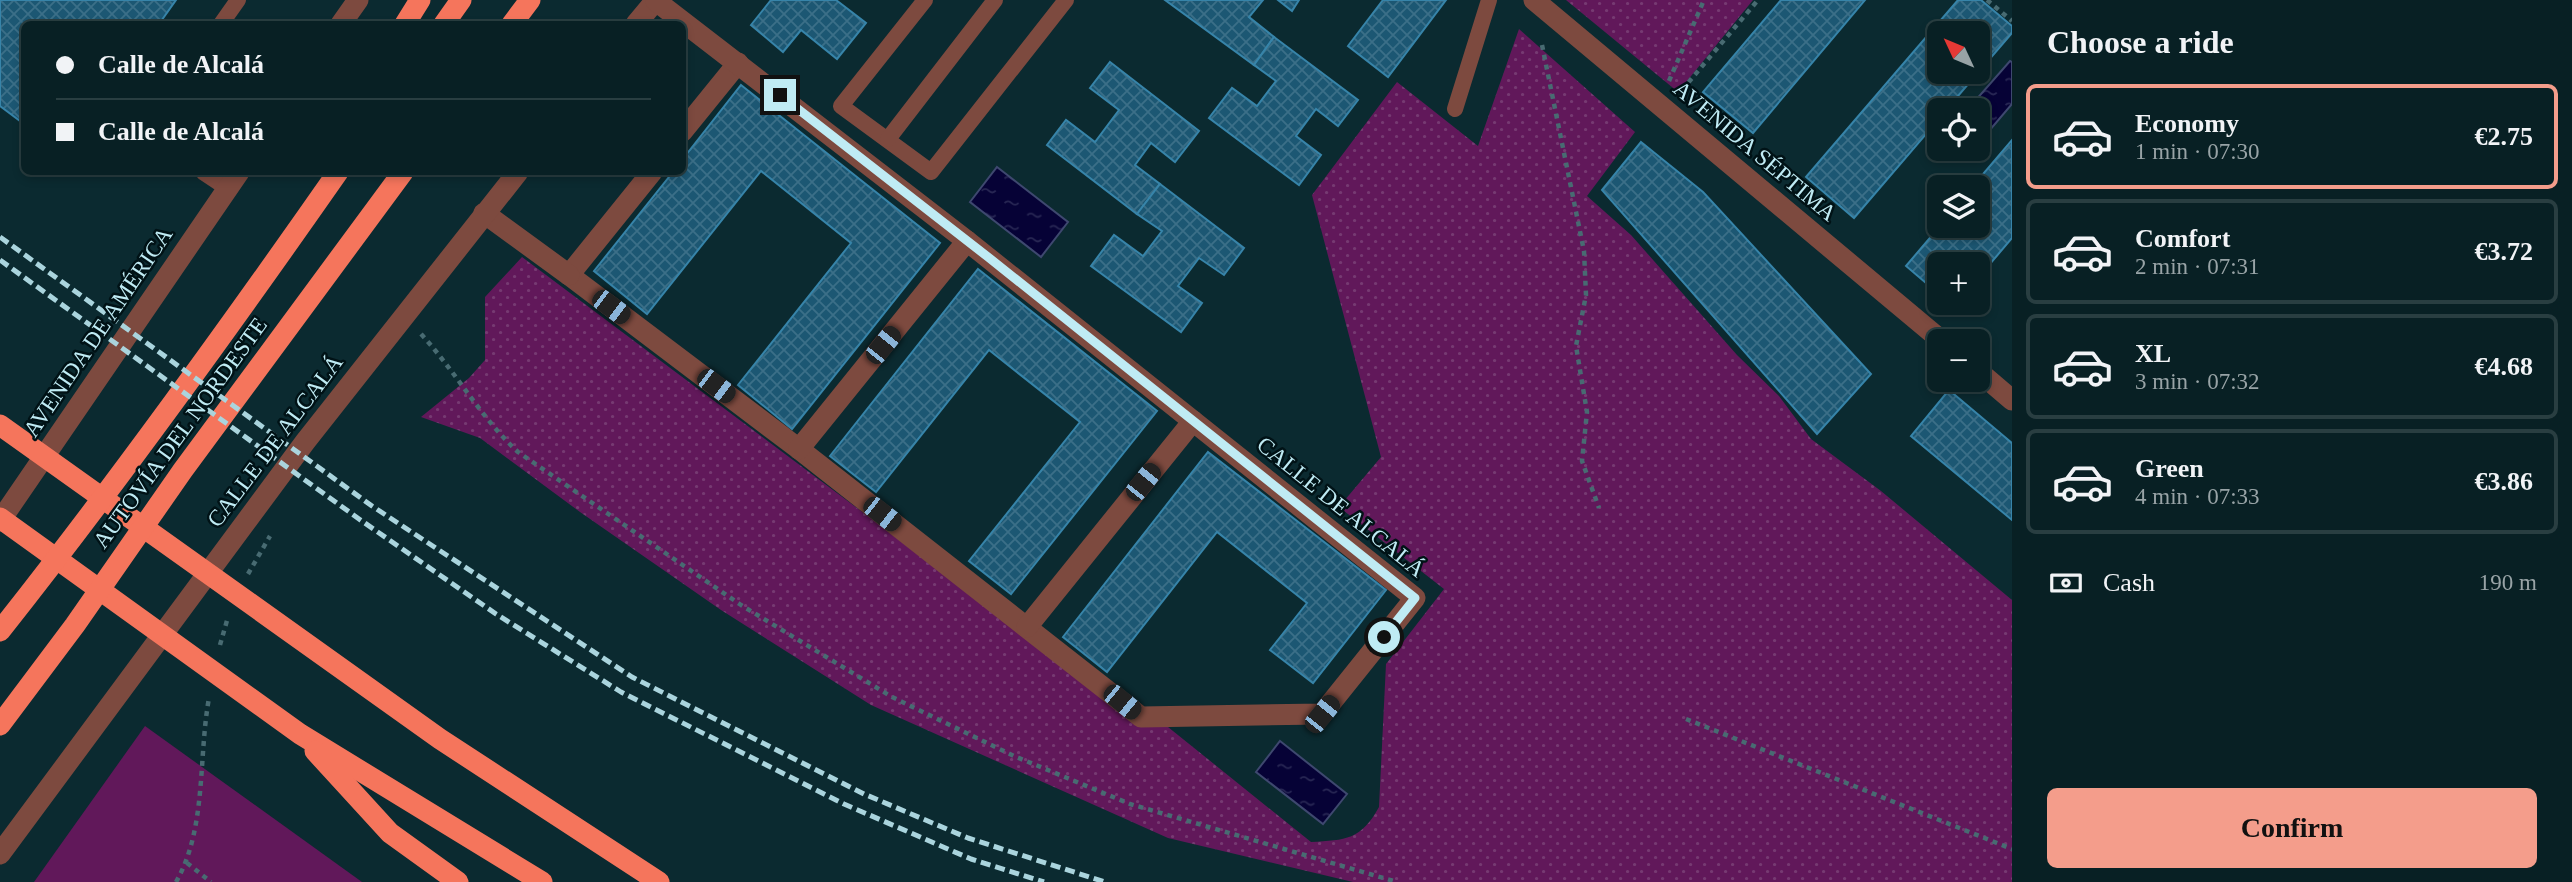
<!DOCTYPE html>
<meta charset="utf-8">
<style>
body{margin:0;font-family:Georgia,serif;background:#11282c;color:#f1f3f6;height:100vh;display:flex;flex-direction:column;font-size:26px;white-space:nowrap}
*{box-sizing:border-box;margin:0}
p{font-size:23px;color:#98a3a6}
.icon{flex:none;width:38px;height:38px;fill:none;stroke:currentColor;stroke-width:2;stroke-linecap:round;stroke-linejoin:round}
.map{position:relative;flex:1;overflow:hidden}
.details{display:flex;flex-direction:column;background:#082024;width:560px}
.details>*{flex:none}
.top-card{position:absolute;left:21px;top:21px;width:665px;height:154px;border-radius:10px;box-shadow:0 4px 10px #0003,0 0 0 2px #293e41;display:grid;align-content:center;height:154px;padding:0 35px;background:#082024}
.needle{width:46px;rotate:314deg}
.controls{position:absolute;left:1927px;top:21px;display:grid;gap:14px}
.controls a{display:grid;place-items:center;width:63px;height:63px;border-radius:10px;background:#082024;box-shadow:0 4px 10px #0003,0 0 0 2px #293e41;font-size:35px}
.end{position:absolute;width:32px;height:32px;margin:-16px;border:9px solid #bfebf4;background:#111;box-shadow:0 0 0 4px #111}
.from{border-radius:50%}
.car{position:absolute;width:21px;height:42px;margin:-21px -10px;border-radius:9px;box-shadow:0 0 5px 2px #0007;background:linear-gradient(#222 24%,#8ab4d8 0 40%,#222 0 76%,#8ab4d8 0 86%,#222 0)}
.top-card b{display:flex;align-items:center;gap:24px;height:66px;font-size:26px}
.top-card b+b{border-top:2px solid #293e41}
.top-card i{width:18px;height:18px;background:#f1f3f6}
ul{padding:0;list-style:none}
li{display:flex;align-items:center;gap:21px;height:105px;margin:0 14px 10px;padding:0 21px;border:4px solid #293e41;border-radius:10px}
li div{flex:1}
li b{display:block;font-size:26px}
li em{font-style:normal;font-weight:800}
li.current{border-color:#f49d8b}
li>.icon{width:63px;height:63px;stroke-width:1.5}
h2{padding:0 35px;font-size:32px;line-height:84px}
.pay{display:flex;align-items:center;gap:18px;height:77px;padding:0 35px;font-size:26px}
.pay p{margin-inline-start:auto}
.primary-button{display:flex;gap:14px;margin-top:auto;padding:14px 35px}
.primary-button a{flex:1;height:80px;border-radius:10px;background:#f49d8b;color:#111;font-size:28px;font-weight:800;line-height:80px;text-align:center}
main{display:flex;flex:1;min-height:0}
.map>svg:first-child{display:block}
.green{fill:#61185a}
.park{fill:url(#park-dots)}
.water{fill:url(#water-ripples);stroke:#3e486f;stroke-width:2}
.building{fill:url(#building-cross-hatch);stroke:#3784a9;stroke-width:2;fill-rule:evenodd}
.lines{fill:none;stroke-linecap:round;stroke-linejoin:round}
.path{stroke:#486b72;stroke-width:4.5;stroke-dasharray:5 5;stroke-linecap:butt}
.lane{stroke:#7d4a3f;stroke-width:16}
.street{stroke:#7d4a3f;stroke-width:21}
.highway{stroke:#f5755c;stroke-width:21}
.rail{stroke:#aad4dd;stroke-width:5;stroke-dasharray:10 5;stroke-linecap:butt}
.route{stroke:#bfebf4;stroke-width:9}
.labels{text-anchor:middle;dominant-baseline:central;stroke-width:5;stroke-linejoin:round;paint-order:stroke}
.street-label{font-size:23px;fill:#bfebf4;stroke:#001216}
</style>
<main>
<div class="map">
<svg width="2012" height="882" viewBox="0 0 2012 882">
<defs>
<pattern id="park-dots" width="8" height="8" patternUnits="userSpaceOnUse" patternTransform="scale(1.75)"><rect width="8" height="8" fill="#61185a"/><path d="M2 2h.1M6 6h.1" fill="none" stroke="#763a72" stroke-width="1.8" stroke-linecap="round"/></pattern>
<pattern id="water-ripples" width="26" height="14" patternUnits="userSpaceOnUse" patternTransform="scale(1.75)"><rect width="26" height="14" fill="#060236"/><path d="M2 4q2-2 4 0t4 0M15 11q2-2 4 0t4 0" fill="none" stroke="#282754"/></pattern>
<pattern id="building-cross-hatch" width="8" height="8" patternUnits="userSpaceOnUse" patternTransform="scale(1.75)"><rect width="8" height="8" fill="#1c5773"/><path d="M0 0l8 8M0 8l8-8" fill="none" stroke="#3b6f88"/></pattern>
</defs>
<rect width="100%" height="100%" fill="#0b2a30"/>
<polygon class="green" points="145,726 362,882 34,882"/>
<g class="park">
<polygon points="1566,0 1753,0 1678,92"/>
<path d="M1519 29 1635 132 1587 196 1631 235 1737 355 1779 396 1811 439 1881 491 2012 600V882H1353L1168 838 871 705 721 610 580 512 480 438 421 417 469 378 485 360V297L522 257 873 520 1085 684 1168 727 1311 842C1346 840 1361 840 1379 807L1386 664 1444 589 1339 507 1381 457 1312 195 1397 82 1478 146Z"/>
</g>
<g class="water">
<polygon points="2010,61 2012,62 2012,104 1989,131 1978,121 1978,110 1967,110"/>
<polygon points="997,167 1068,222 1041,257 970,202"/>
<polygon points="1280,741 1347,794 1323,824 1256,772"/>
</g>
<g class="building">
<polygon points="0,0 176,0 159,24 24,24 24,124 0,106"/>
<polygon points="771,0 836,0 866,23 837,59 801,30 783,52 751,25"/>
<polygon points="1165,0 1263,0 1249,17 1274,37 1254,65"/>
<polygon points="1278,0 1299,0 1292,11"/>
<polygon points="1383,0 1446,0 1388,77 1348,46"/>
<polygon points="1781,0 1865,0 1753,133 1703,92"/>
<path d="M1958 0H1981L2012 26V33L1946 110H1939V119L1854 218 1806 177ZM1939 33H1978V72H1939Z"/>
<polygon points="1274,37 1358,100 1338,126 1316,109 1296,136 1321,155 1299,185 1209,118 1232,88 1257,106 1276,81 1254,65"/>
<polygon points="1110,62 1199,131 1175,162 1151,143 1135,165 1160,184 1137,214 1047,145 1066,120 1095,142 1119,110 1090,88"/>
<polygon points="741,85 940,243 792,429 738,385 851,243 761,171 647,314 594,271 673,172 682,172 682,160"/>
<polygon points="2012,140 2012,238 1978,278 1978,264 1939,264 1939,294 1906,266 1940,226 1978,226 1978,187 1972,187"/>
<polygon points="1641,142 1703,192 1871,374 1817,434 1602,190"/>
<polygon points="1160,184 1244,248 1224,275 1199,258 1178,286 1202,303 1181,332 1091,266 1114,235 1143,256 1162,231 1137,214"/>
<polygon points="978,269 1157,411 1011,594 969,561 1080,422 989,350 876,492 830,456"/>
<polygon points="1949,390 2012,443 2012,520 1911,436"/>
<polygon points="1208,452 1386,590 1313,683 1270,650 1307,603 1217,532 1107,672 1063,637"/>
</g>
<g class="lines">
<g class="path">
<polyline points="1987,0 2012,21"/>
<polyline points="1542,45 1584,251 1586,295 1576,346 1587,412 1582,461 1599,508"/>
<polyline points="1669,81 1704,0"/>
<polyline points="1682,90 1758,0"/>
<path d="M421 334C456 372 481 418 518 452L741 605 892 697 1014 756 1130 804 1397 882"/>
<polyline points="248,574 270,536"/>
<polyline points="220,645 228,617"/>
<polyline points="1686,719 2012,849"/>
<polyline points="187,863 211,882"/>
<path d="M176 882C207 828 198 758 209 698"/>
</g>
<g class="lane">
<polyline points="925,0 841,106 931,172 1066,0"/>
<polyline points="221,24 238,0"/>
<polyline points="1455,109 1489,0"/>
<polyline points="888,139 995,0"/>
<polyline points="203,172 227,188"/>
</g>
<g class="street">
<polyline points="1534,0 1942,341"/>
<polyline points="341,24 358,0"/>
<polyline points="636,24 656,0"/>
<polyline points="682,132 738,63"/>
<polyline points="652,172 569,275 799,449 1141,717 1322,714 1415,598 967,241 656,1"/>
<polyline points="484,213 569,275"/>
<polyline points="1978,371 2012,400"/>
<polyline points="799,449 967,241"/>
<polyline points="0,521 239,172"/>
<polyline points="1027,627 1193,421"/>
<polyline points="0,854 305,442 518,172"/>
</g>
<g class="highway">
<polyline points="405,24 420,0"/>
<polyline points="444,24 461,0"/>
<polyline points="512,24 530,0"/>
<polyline points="0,425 440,739 659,882"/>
<polyline points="0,518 300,734 542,882"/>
<path d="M0 631C118 482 229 328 338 172"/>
<polyline points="0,725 75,625 183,470 403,172"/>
<polyline points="315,751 390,833 458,882"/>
</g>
<g class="rail">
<polyline points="0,237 372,506 632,677 864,794 968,838 1105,882"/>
<polyline points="0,260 359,519 496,614 621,692 844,804 971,859 1044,882"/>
</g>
</g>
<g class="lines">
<polyline class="route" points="780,95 988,257 1415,598 1384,637"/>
</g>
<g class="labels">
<g class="street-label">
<text transform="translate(1755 151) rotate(40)">AVENIDA SÉPTIMA</text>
<text transform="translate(98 332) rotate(-56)">AVENIDA DE AMÉRICA</text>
<text transform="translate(180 433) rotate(-54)">AUTOVÍA DEL NORDESTE</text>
<text transform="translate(275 441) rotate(-53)">CALLE DE ALCALÁ</text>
<text transform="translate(1341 507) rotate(39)">CALLE DE ALCALÁ</text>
</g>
</g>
</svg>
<div class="controls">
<a><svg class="needle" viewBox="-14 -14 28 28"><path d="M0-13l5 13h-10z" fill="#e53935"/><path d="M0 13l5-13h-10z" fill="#98a3a6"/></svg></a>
<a><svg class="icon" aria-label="locate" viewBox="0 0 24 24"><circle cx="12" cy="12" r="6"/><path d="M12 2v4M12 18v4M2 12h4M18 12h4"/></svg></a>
<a><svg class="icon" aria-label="layers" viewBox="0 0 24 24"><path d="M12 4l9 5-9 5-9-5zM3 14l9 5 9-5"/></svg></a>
<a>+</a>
<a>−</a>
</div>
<i class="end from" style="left:1384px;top:637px"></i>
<i class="end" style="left:780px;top:95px"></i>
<i class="car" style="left:611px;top:307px;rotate:127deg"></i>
<i class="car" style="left:883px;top:345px;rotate:39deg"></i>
<i class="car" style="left:716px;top:386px;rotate:127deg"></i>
<i class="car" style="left:1143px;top:482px;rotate:39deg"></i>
<i class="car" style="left:882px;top:514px;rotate:128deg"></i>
<i class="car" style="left:1122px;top:702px;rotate:129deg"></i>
<i class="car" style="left:1322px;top:714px;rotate:39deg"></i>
<div class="top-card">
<b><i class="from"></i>Calle de Alcalá</b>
<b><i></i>Calle de Alcalá</b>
</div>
</div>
<section class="details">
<h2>Choose a ride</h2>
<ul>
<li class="current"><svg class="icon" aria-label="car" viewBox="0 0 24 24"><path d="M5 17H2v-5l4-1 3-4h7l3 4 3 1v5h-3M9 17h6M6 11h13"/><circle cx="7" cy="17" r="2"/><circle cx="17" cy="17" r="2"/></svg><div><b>Economy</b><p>1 min · 07:30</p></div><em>€2.75</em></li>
<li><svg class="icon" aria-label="car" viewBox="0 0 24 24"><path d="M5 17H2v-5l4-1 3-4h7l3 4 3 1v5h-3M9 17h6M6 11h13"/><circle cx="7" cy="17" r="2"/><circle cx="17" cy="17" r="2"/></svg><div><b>Comfort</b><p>2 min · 07:31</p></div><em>€3.72</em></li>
<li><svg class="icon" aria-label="car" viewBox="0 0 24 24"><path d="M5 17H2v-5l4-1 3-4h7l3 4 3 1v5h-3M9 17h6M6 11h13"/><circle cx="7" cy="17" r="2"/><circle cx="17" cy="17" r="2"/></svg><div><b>XL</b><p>3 min · 07:32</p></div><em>€4.68</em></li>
<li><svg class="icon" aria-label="car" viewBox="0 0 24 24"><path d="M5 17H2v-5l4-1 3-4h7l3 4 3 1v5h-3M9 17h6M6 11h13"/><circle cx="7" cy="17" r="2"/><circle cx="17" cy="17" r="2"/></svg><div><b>Green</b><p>4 min · 07:33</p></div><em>€3.86</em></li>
</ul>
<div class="pay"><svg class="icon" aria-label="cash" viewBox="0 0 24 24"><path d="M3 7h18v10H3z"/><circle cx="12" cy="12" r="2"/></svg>Cash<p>190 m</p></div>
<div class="primary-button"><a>Confirm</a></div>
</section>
</main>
